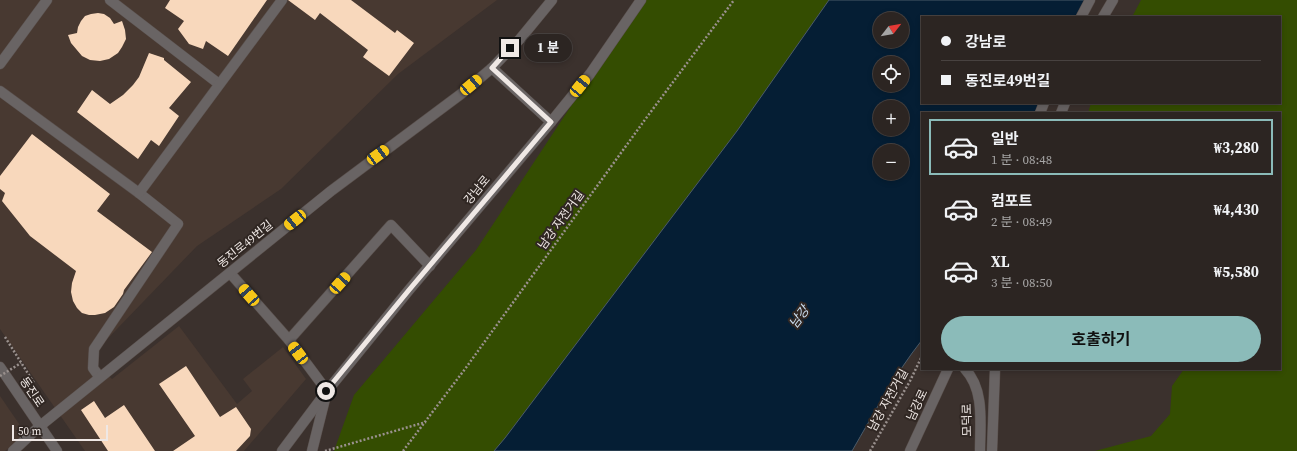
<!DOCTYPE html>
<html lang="ko">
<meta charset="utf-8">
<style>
body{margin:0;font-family:"Source Serif 4","Noto Sans KR",serif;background:#342d2a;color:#f1f3f6;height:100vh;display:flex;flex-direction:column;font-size:15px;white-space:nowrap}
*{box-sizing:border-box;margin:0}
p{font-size:13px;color:#a6a5a5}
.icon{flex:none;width:22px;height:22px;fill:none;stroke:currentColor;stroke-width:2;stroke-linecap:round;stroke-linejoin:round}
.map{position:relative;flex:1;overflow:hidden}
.panel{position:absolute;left:921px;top:112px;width:360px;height:258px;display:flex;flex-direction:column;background:#2c2522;border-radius:0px;box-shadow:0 2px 6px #0003,0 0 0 1px #484240}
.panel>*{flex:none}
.guide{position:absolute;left:921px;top:16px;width:360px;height:88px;border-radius:0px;box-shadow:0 2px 6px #0003,0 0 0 1px #484240;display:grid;align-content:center;height:88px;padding:0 20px;background:#2c2522}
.needle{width:26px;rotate:59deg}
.buttons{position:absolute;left:873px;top:12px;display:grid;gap:8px}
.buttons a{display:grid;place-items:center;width:36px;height:36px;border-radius:50%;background:#2c2522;box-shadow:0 2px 6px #0003,0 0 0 1px #484240;font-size:20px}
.scale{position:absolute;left:12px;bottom:10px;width:96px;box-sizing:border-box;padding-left:4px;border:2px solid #efe8e5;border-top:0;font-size:11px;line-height:14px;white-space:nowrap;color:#efe8e5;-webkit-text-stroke:3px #302723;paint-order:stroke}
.end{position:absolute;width:18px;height:18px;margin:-9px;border:5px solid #efe8e5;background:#111;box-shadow:0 0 0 2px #111}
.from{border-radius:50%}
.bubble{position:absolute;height:28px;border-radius:14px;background:#2c2522;box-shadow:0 2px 6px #0003,0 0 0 1px #484240;font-size:13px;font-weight:700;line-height:28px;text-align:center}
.car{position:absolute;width:12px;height:24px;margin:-12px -6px;border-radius:5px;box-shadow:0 0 3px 1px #0007;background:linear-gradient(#f5c518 24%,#345 0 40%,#f5c518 0 76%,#345 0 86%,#f5c518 0)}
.guide b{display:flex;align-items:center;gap:14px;height:38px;font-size:15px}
.guide b+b{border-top:1px solid #484240}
.guide i{width:10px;height:10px;background:#f1f3f6}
ul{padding:7px 0 0;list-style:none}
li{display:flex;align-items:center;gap:12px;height:56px;margin:0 8px 6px;padding:0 12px;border:2px solid transparent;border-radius:0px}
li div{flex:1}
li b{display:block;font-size:15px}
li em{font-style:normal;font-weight:700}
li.selected{border-color:#8bbbb9}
li>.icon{width:36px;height:36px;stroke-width:1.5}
.cta{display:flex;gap:8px;margin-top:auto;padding:8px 20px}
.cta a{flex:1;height:46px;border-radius:24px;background:#8bbbb9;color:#111;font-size:16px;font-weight:700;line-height:46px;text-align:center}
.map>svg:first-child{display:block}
.built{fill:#483931}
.green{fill:#344d01}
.water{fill:#051e34;stroke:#4b5b69;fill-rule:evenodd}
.building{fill:#f8d8bc}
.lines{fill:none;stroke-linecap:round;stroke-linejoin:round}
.minor-casing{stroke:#584e4a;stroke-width:11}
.path{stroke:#9a918e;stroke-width:2.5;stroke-dasharray:2 2;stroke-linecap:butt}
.minor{stroke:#696464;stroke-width:10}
.path-bridge{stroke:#9a918e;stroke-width:2.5;stroke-dasharray:2 2;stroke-linecap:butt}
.route{stroke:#efe8e5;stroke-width:5}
.labels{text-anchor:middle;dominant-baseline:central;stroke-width:4;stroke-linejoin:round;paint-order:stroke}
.street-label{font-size:12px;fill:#efe8e5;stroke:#302723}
.water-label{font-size:13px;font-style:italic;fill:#ccdff1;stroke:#302723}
</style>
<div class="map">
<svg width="1297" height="451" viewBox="0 0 1297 451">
<rect width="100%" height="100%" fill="#3b312d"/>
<g class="built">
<polygon points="0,0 497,0 398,74 281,189 197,246 89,358 112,379 179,326 237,404 252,391 243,379 283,347 306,379 244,451 85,451 0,329"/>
<polygon points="0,396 26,434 5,451 0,451"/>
</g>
<g class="green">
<polygon points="641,0 829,0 737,131 505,438 494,451 334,451 354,395 476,250"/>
<polygon points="1141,0 1297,0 1297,451 1095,451 1151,436 1170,414 1172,386 1184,369 1280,369 1280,113 1088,113 1091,103 1280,103 1280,17 1132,17"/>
</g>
<path class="water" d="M829 0H1092L1084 17H922V103H1043L1039 113H922V340C895 374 874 413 852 451H494L505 438 737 131ZM880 19H902V41H880ZM880 63H902V85H880ZM880 107H902V129H880ZM880 151H902V173H880Z"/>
<g class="building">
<polygon points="170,0 267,0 228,56 206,41 203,49 189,44 178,29 184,21 165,8"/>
<polygon points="288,0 351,0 395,33 397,30 414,43 389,76 363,57 368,50 320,13 315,20"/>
<polygon points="98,13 104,14 110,18 114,24 122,21 125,30 126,39 122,47 118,53 109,59 100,61 90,60 82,56 71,43 68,35 77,33 78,27 81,21 85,16 91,14"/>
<polygon points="149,53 164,58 164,60 191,82 169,108 179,116 159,146 151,140 138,159 77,112 92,90 110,104 123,95 133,85 139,77"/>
<polygon points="32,134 110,194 97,211 152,252 124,290 123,294 114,307 105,313 95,315 89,315 82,313 77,308 73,301 71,292 72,283 76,271 30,236 2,201 5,193 0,189 0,176"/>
<polygon points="186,366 220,417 236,407 251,429 250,436 236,451 173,451 195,436 159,384"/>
<polygon points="94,401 105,418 124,405 155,451 108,451 81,410"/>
</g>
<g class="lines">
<defs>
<g id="minor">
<polyline points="110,0 219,84"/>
<polyline points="1081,17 1090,0"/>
<polyline points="1103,17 1113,0"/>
<polyline points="0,64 47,0"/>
<polyline points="492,68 551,122"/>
<polyline points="0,91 139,193 178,224 94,349 93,368 98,375"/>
<polyline points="1040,113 1044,103"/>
<polyline points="1061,113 1065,103"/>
<polyline points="139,193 282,0"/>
<polyline points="230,273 289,340 327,391 312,451"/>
<polyline points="289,340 391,225 430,266"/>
<polyline points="0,367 57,451"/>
<path d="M965 369C985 390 980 424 980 451"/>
<polyline points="13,451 40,426 331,191 461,94 492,68 520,39 552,0"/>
<polyline points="282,451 327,391 409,290 551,122 590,74 641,0"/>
<polyline points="910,451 948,369"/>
<polyline points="992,451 995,369"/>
</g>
</defs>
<use href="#minor" class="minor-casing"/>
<g class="path">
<polyline points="5,337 34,383"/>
<polyline points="325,451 426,422"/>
<polyline points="403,451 465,369 644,121 734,0"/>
<polyline points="870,451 910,381 922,356"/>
</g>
<use href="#minor" class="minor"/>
<polyline class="path-bridge" points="0,376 21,363"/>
</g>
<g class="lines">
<polyline class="route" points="326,391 409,290 551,122 492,68 510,48"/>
</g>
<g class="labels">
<g class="street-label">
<text transform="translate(477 190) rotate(-50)">강남로</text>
<text transform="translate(561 220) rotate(-54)">남강 자전거길</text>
<text transform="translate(245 244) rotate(-39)">동진로49번길</text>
<text transform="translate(32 392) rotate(56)">동진로</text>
<text transform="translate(888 400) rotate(-61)">남강 자전거길</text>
<text transform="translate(917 405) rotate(-65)">남강로</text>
<text transform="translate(967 420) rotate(-91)">모덕로</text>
</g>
<g class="water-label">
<text transform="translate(799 317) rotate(-53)">남강</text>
</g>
</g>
</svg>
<div class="buttons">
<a><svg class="needle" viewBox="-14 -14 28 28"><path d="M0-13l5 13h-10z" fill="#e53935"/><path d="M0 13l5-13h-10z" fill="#a6a5a5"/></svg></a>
<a><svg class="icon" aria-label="locate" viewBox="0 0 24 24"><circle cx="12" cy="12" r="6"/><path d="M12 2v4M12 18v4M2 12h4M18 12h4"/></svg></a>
<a>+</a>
<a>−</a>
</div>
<div class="scale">50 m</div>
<i class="end from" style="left:326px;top:391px"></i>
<i class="end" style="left:510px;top:48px"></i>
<div class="bubble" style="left:524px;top:34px;width:48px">1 분</div>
<i class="car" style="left:471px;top:85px;rotate:50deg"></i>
<i class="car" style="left:580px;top:86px;rotate:39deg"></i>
<i class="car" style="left:378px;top:155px;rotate:54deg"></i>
<i class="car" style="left:295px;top:220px;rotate:231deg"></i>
<i class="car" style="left:340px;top:283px;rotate:42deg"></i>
<i class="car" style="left:249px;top:295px;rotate:319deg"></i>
<i class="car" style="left:298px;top:353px;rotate:323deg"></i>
<div class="guide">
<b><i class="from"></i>강남로</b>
<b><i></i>동진로49번길</b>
</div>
<section class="panel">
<ul>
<li class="selected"><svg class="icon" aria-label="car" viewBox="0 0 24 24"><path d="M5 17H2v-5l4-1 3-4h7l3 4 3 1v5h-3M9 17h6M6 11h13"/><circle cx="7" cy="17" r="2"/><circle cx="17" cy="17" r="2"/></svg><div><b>일반</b><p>1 분 · 08:48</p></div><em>₩3,280</em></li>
<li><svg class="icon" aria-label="car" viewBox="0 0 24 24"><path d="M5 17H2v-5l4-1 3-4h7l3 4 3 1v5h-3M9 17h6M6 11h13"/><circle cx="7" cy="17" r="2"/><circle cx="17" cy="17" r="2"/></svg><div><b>컴포트</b><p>2 분 · 08:49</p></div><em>₩4,430</em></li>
<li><svg class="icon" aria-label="car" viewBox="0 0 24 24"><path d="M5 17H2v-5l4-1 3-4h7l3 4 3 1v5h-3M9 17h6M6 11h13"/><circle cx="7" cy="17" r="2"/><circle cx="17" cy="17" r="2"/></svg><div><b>XL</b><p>3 분 · 08:50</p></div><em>₩5,580</em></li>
</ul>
<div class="cta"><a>호출하기</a></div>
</section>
</div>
